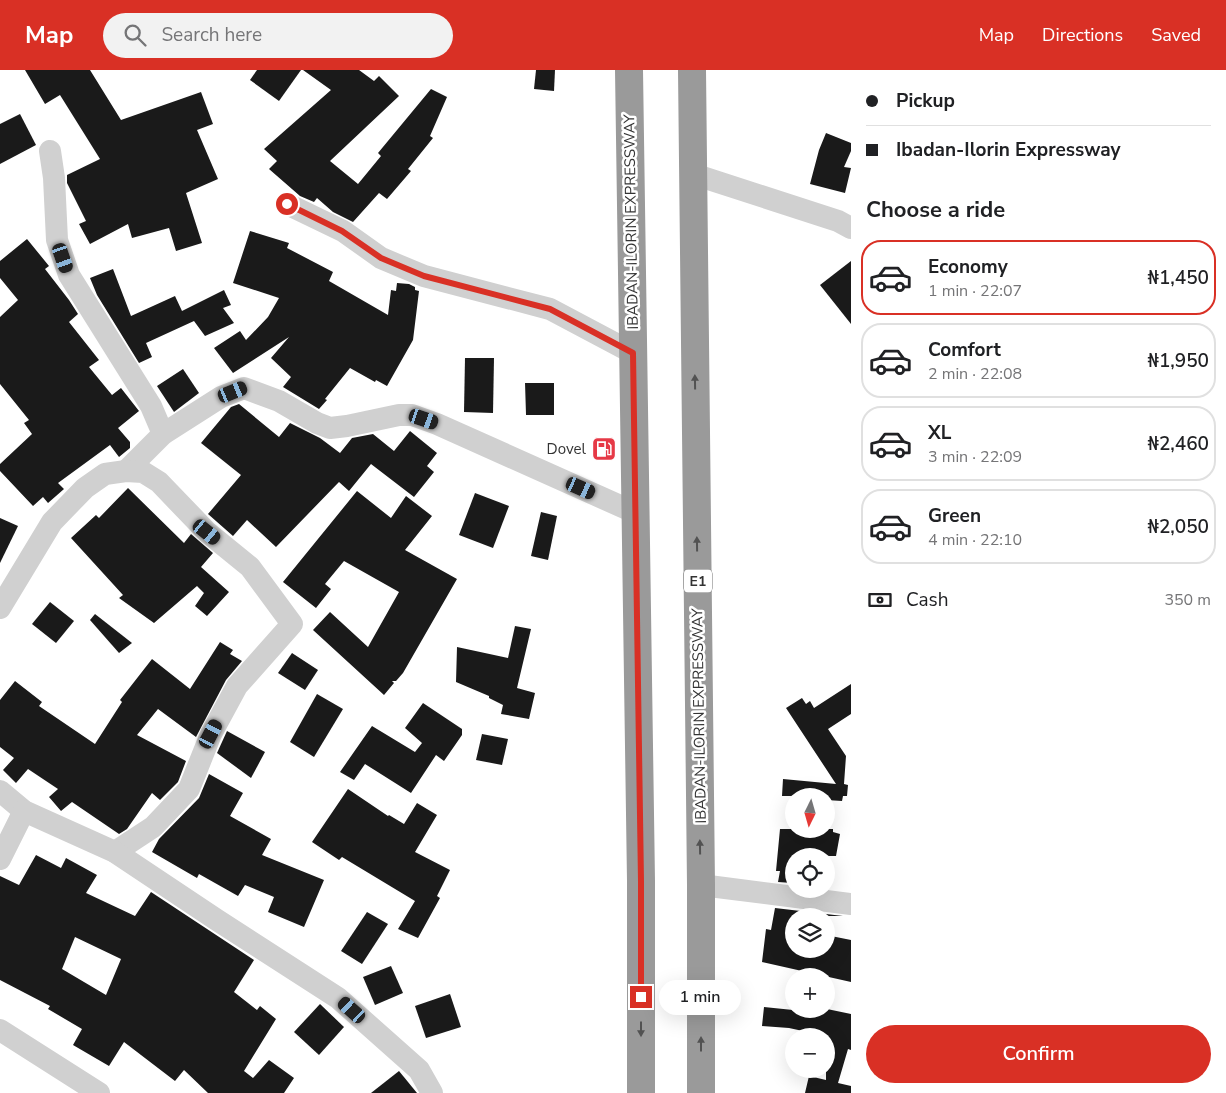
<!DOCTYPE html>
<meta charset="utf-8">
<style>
body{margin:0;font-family:"Nunito Sans",sans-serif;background:#f2f2f2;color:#202124;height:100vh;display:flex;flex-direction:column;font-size:19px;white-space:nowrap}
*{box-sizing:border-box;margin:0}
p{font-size:16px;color:#757577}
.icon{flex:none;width:28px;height:28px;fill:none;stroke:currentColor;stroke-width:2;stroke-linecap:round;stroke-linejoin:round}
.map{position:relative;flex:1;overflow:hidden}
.sheet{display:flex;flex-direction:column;background:#fff;width:375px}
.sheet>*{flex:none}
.banner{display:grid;align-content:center;height:110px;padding:0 15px;background:#fff}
.needle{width:32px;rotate:185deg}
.buttons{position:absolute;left:785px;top:718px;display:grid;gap:10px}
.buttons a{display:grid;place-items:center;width:50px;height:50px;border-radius:50%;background:#fff;box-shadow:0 5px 20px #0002;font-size:25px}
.end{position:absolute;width:22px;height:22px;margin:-11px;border:6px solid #d93025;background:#fff;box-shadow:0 0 0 2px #fff}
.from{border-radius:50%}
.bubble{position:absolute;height:35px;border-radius:18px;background:#fff;box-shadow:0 5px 20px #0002;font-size:16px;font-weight:600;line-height:35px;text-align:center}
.car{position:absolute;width:15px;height:30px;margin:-15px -8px;border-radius:6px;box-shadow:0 0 4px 1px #0007;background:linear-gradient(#222 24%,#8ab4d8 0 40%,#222 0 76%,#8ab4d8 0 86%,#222 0)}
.banner b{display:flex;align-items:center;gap:18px;height:48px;font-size:19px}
.banner b+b{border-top:1px solid #e0e0e0}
.banner i{width:12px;height:12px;background:#202124}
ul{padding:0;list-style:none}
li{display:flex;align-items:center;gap:15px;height:75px;margin:0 10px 8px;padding:0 5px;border:2px solid #e0e0e0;border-radius:20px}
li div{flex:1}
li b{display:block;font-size:19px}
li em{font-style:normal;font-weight:600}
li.selected{border-color:#d93025}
li>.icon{width:45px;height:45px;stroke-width:1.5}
h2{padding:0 15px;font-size:22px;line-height:60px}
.pay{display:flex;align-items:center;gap:12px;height:55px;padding:0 15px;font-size:19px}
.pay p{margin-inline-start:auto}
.action{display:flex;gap:10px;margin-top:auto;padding:10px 15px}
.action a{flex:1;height:58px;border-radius:30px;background:#d93025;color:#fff;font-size:20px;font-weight:600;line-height:58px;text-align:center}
header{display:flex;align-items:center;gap:30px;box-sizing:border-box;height:70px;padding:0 25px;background:#d93025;color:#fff}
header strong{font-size:24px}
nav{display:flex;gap:28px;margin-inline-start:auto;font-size:18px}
.search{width:350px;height:45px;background:#f2f2f2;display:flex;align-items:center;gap:12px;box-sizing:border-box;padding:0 18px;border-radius:28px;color:#757577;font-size:19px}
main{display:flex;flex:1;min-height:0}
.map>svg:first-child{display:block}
.building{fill:#1a1a1a;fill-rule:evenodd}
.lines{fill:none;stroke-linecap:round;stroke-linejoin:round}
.minor{stroke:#d0d0d0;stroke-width:22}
.highway{stroke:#9a9a9a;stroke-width:28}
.oneway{fill:#525252}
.route{stroke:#d93025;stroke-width:6}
.labels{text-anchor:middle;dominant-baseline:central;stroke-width:5;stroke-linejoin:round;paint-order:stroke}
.shield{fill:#fff;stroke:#707070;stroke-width:1}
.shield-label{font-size:14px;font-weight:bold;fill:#333}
.street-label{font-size:15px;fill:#333;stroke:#fff}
.poi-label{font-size:15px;fill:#333;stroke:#fff;text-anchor:end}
</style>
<header>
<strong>Map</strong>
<div class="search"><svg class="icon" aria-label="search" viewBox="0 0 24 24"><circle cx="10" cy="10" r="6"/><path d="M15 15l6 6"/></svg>Search here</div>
<nav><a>Map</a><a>Directions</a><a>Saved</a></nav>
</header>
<main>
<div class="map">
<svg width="851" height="1023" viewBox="0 0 851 1023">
<rect width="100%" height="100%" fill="#fff"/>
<g class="building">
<polygon points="25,0 90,0 121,50 201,22 213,54 197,60 218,109 186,123 202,173 176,181 169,158 132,168 128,154 90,174 79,154 86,151 67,113 67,105 100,89 60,25 45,34"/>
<polygon points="257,0 301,0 279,31 250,10"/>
<polygon points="303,0 359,0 374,11 379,6 399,26 330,91 358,114 381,86 378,83 431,19 447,27 430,66 433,68 408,99 411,101 387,129 379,123 353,152 333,142 317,128 314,132 300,126 269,99 277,91 264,79 331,20"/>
<polygon points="536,0 555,0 554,21 534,19"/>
<polygon points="20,44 36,75 0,94 0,54"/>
<polygon points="826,63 851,73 851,81 844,97 851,98 845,123 810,114 819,80"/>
<polygon points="250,161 289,173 287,178 333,202 329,211 388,245 391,220 396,221 397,213 409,214 415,217 415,220 419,221 413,270 387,316 376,310 375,312 350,298 325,329 327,330 319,339 283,317 291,307 271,288 289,267 233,303 214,278 240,261 246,270 268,247 279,228 233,213"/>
<polygon points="27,169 49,196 45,199 69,230 78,244 69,252 99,290 89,297 112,325 121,318 139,341 118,358 130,372 130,378 119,387 110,375 58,413 64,419 48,433 43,427 33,436 0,401 0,394 32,364 24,353 29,350 0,314 0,247 18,230 0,208 0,191"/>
<polygon points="851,191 851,254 820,215"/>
<polygon points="113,199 131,246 175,226 182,241 224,220 231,235 223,238 234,253 205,266 194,251 146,273 152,287 139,293 97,225 90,208"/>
<polygon points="465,288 494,288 493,343 464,342"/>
<polygon points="183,299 199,323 174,342 157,316"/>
<polygon points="525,313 554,313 554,345 526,345"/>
<polygon points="239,334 279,367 290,353 320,368 340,383 352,368 373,364 394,381 410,361 437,383 427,396 434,402 414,427 371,394 349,421 339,412 276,477 247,450 233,466 208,444 241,405 201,373 231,337"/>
<polygon points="128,418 184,473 191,464 213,483 201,497 229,522 207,546 195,536 204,523 197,516 154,553 119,528 123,525 71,468 96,445 99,448"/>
<polygon points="357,421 391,448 406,426 432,446 405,480 457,509 403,603 396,611 392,611 394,613 384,625 313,560 330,542 368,577 399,522 344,491 325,514 331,519 316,538 283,512"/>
<polygon points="475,423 509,436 493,478 459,465"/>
<polygon points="541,442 557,446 548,490 531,486"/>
<polygon points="0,448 18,456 0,493"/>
<polygon points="50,532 74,551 56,573 32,554"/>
<polygon points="95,544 132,573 119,583 90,550"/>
<polygon points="515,556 531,559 517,618 535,623 529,649 501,644 503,635 489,628 489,626 456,612 457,577 508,588"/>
<polygon points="220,572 233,580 230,584 242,591 226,610 196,667 158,639 137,665 186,691 178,712 160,730 152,723 127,759 119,764 72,732 61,741 49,727 58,719 28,699 16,713 3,700 14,688 0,677 0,630 15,611 42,632 39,636 95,674 122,632 120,630 152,589 190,619"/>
<polygon points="292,583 318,600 305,620 278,603"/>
<polygon points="851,614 851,644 828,659 846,686 844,714 848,715 847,726 843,726 842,731 826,730 826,726 782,726 783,709 836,714 786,638 802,628 806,634 810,631 814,638"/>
<polygon points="317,624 343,639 314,687 290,672"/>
<polygon points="423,633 462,659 462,665 444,691 436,685 411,723 365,694 354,710 340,702 372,656 415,682 422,673 405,658"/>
<polygon points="227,661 265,682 251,708 217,683"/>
<polygon points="482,664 508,669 502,695 476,690"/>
<polygon points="209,704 243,723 230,746 271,769 262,785 324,810 304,857 268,842 274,827 245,815 238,826 199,804 197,808 152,782 159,769 199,728"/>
<polygon points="348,719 388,746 389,745 404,754 417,733 437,745 415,782 450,800 437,826 440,828 418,868 398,859 415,831 342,787 339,790 312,772"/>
<polygon points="780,759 833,759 833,762 840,764 836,786 794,786 792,813 778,812 780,801 776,801"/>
<path d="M36 785 61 798 66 788 97 805 86 823 135 846 151 822 254 890 234 922 257 940 260 936 276 949 244 1001 253 1008 269 990 294 1008 284 1023H208L184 1000 175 1011 124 972 109 996 73 975 82 959 48 939 50 936 0 910V806L19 815ZM75 867 121 889 106 925 62 899Z"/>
<polygon points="775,838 843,846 794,846 794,879 826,879 826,865 851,870 851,912 762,892 766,859 771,860"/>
<polygon points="367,842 388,854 362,894 341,881"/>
<polygon points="391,896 403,923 375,935 363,907"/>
<polygon points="450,924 461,957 426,968 415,936"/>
<polygon points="320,934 344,957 319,985 294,962"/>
<polygon points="764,937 793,940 827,939 851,944 851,980 848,979 838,1013 851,1016 851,1023 805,1023 809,1006 826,1010 826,966 789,958 762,956"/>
<polygon points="399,1001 417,1023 371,1023"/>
</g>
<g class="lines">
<g class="minor">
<polyline points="50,81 54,108 57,170 69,205 151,336 163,364"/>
<polyline points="693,104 838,151 851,158"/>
<polyline points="287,134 343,161 381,188 424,206 550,239 633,283"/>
<polyline points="126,401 163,364 221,327 244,318 279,331 317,353 330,358 347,356 399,345 412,345 437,354 636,443"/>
<polyline points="0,538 52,452 85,418 105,404 126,401 143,402 159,412 207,462 250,497 292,554 237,616 211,664 189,719 153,757 115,782"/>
<polyline points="0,721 24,741 115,782 217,850 338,928 419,1000 432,1023"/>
<polyline points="0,789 24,741"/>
<polyline points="701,815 851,834"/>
<polyline points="0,960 99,1023"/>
</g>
<g class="highway">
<polyline points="629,0 641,811 641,1023"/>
<polyline points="692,0 701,815 701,1023"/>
</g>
</g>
<defs><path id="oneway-solid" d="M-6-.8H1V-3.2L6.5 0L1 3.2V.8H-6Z" transform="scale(1.25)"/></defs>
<g class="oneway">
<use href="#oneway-solid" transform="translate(695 312) rotate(-91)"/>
<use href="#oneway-solid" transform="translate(697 474) rotate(-91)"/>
<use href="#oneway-solid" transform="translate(700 777) rotate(-91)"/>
<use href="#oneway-solid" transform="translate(641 959) rotate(90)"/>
<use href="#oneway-solid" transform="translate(701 974) rotate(-90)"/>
</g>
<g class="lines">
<polyline class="route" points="287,134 342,161 381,188 424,206 550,239 633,283 641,811 641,927"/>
</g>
<defs>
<symbol id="fuel-square" viewBox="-11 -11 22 22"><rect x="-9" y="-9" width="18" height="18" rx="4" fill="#e63946" stroke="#fff"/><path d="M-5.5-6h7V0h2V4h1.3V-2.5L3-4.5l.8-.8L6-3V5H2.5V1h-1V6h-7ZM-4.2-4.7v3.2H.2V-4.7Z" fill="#fff"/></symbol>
</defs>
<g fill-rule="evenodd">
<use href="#fuel-square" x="590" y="365" width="28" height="28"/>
</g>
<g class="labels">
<rect class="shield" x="684" y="499.5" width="28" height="23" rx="4"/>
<g class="shield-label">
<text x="698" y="511">E1</text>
</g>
<g class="street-label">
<text transform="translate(631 152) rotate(-91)">IBADAN-ILORIN EXPRESSWAY</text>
<text transform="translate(699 646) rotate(-91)">IBADAN-ILORIN EXPRESSWAY</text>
</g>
<g class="poi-label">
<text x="586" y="379">Dovel</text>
</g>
</g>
</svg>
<div class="buttons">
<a><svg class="needle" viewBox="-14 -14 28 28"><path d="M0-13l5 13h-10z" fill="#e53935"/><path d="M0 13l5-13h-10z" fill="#757577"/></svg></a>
<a><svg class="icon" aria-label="locate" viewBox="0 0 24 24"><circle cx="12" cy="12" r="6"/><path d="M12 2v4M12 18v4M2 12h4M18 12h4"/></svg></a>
<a><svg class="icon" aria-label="layers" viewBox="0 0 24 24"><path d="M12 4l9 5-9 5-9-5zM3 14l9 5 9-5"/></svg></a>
<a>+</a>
<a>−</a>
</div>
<i class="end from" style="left:287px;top:134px"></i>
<i class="end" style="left:641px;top:927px"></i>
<div class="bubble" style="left:659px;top:910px;width:82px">1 min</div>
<i class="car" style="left:63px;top:188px;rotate:161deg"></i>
<i class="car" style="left:233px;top:322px;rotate:68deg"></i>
<i class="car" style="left:424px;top:349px;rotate:109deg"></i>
<i class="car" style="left:581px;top:418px;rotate:114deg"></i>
<i class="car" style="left:207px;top:462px;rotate:129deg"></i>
<i class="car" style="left:211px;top:664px;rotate:28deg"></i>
<i class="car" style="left:352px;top:940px;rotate:312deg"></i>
</div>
<section class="sheet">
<div class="banner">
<b><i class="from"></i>Pickup</b>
<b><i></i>Ibadan-Ilorin Expressway</b>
</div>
<h2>Choose a ride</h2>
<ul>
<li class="selected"><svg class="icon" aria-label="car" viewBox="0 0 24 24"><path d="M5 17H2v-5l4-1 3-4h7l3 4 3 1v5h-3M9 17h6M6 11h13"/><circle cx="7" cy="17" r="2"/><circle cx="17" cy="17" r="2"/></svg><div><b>Economy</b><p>1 min · 22:07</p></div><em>₦1,450</em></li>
<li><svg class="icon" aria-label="car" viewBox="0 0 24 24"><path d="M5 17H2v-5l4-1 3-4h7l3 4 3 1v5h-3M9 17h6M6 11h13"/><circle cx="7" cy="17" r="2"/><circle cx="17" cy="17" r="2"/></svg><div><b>Comfort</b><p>2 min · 22:08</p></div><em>₦1,950</em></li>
<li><svg class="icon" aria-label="car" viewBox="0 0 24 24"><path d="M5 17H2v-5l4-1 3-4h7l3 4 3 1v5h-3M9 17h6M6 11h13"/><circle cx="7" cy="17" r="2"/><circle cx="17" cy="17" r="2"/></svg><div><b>XL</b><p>3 min · 22:09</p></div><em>₦2,460</em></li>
<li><svg class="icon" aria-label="car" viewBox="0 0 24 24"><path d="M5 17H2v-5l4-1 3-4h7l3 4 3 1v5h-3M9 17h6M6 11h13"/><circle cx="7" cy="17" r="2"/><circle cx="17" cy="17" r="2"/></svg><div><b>Green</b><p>4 min · 22:10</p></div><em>₦2,050</em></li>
</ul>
<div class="pay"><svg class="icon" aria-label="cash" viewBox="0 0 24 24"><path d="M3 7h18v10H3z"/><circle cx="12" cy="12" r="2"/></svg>Cash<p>350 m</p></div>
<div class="action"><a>Confirm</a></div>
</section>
</main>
